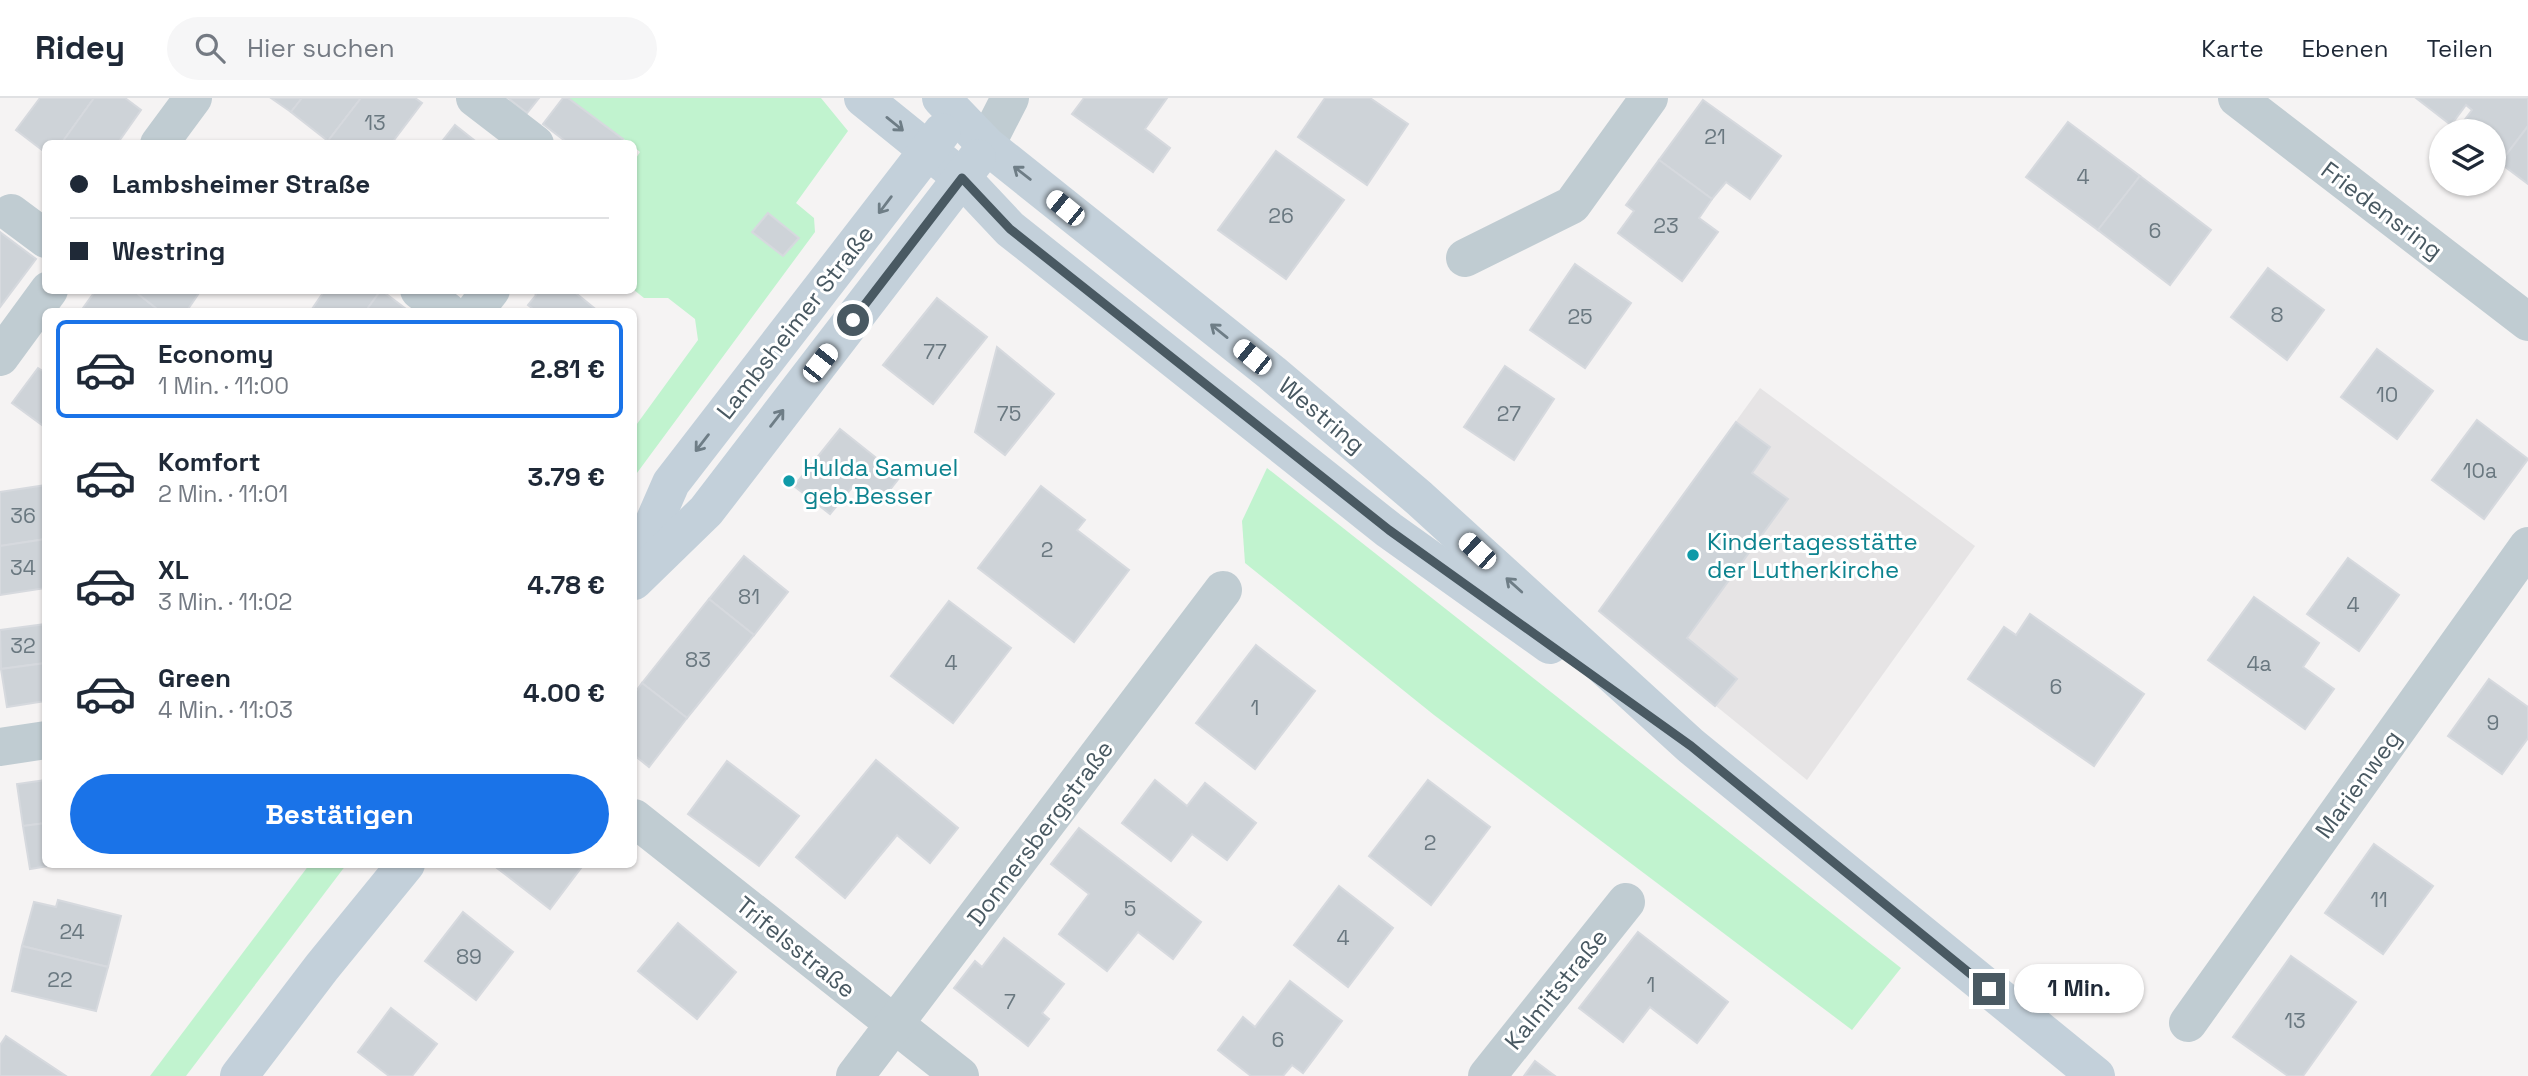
<!DOCTYPE html>
<html lang="de">
<meta charset="utf-8">
<style>
body{margin:0;font-family:"Space Grotesk",sans-serif;background:#f6f6f7;color:#1f2937;height:100vh;display:flex;flex-direction:column;font-size:26px;white-space:nowrap}
*{box-sizing:border-box;margin:0}
p{font-size:23px;color:#747a83}
.icon{flex:none;width:38px;height:38px;fill:none;stroke:currentColor;stroke-width:2;stroke-linecap:round;stroke-linejoin:round}
.map{position:relative;flex:1;overflow:hidden}
.drawer{position:absolute;left:42px;top:210px;width:595px;height:560px;display:flex;flex-direction:column;background:#fff;border-radius:10px;box-shadow:0 2px 5px #0004}
.drawer>*{flex:none}
.guide{position:absolute;left:42px;top:42px;width:595px;height:154px;border-radius:10px;box-shadow:0 2px 5px #0004;display:grid;align-content:center;height:154px;padding:0 28px;background:#fff}
.fabs{position:absolute;left:2429px;top:21px;display:grid;gap:14px}
.fabs a{display:grid;place-items:center;width:77px;height:77px;border-radius:50%;background:#fff;box-shadow:0 2px 5px #0004;font-size:35px}
.end{position:absolute;width:32px;height:32px;margin:-16px;border:9px solid #495962;background:#fff;box-shadow:0 0 0 4px #fff}
.from{border-radius:50%}
.bubble{position:absolute;height:49px;border-radius:24px;background:#fff;box-shadow:0 2px 5px #0004;font-size:23px;font-weight:700;line-height:49px;text-align:center}
.car{position:absolute;width:21px;height:42px;margin:-21px -10px;border-radius:9px;box-shadow:0 0 5px 2px #0007;background:linear-gradient(#fff 24%,#345 0 40%,#fff 0 76%,#345 0 86%,#fff 0)}
.guide b{display:flex;align-items:center;gap:24px;height:66px;font-size:26px}
.guide b+b{border-top:2px solid #e0e1e3}
.guide i{width:18px;height:18px;background:#1f2937}
ul{padding:12px 0 0;list-style:none}
li{display:flex;align-items:center;gap:21px;height:98px;margin:0 14px 10px;padding:0 14px;border:4px solid transparent;border-radius:10px}
li div{flex:1}
li b{display:block;font-size:26px}
li em{font-style:normal;font-weight:700}
li.current{border-color:#1a73e8}
li>.icon{width:63px;height:63px;stroke-width:1.5}
.cta{display:flex;gap:14px;margin-top:auto;padding:14px 28px}
.cta a{flex:1;height:80px;border-radius:42px;background:#1a73e8;color:#fff;font-size:28px;font-weight:700;line-height:80px;text-align:center}
header{display:flex;align-items:center;gap:42px;box-sizing:border-box;height:98px;padding:0 35px;background:#fff;border-bottom:2px solid #e0e1e3}
header strong{font-size:33px}
nav{display:flex;gap:38px;margin-inline-start:auto;font-size:24px}
.search{width:490px;height:63px;background:#f6f6f7;display:flex;align-items:center;gap:18px;box-sizing:border-box;padding:0 24px;border-radius:38px;color:#747a83;font-size:26px}
.map>svg:first-child{display:block}
.education{fill:#e6e4e5}
.green{fill:#c1f3cf}
.building{fill:#ced3d8;stroke:#d6d9de;stroke-width:2}
.lines{fill:none;stroke-linecap:round;stroke-linejoin:round}
.street{stroke:#c0ccd2;stroke-width:38}
.secondary{stroke:#c3d0da;stroke-width:38}
.oneway{stroke:#6e7d86}
.route{stroke:#495962;stroke-width:9}
.culture-dot{fill:#0f9aa8;stroke:#fff;stroke-width:2.5}
.labels{text-anchor:middle;dominant-baseline:central;stroke-width:6;stroke-linejoin:round;paint-order:stroke}
.number-label{font-size:21px;fill:#6a7880}
.street-label{font-size:24px;fill:#495962;stroke:#fff}
.culture-label{font-size:24px;fill:#0d838f;stroke:#fff;text-anchor:start}
</style>
<header>
<strong>Ridey</strong>
<div class="search"><svg class="icon" aria-label="search" viewBox="0 0 24 24"><circle cx="10" cy="10" r="6"/><path d="M15 15l6 6"/></svg>Hier suchen</div>
<nav><a>Karte</a><a>Ebenen</a><a>Teilen</a></nav>
</header>
<div class="map">
<svg width="2528" height="978" viewBox="0 0 2528 978">
<rect width="100%" height="100%" fill="#f5f3f3"/>
<polygon class="education" points="1760,290 1975,448 1807,682 1599,513"/>
<g class="green">
<polygon points="568,0 821,0 848,33 796,105 814,120 815,134 634,379 634,330 698,242 695,221 668,200 644,200 634,192 634,63 640,54 634,49 634,46 629,45"/>
<polygon points="1267,370 1901,870 1852,932 1434,617 1245,465 1242,423"/>
<polygon points="309,767 346,767 186,978 150,978"/>
</g>
<g class="building">
<polygon points="40,0 94,0 61,46 46,46 46,55 16,32"/>
<polygon points="94,0 125,0 141,12 117,46 61,46"/>
<polygon points="271,0 302,0 291,14"/>
<polygon points="302,0 361,0 328,43 291,14"/>
<polygon points="361,0 415,0 422,5 391,46 331,46 328,43"/>
<polygon points="508,0 539,0 527,15"/>
<polygon points="563,0 568,0 623,41 619,46 569,46 543,26"/>
<polygon points="1084,0 1167,0 1145,31 1170,50 1153,74 1072,16"/>
<polygon points="1325,0 1370,0 1408,26 1367,87 1298,39"/>
<polygon points="2416,0 2528,0 2528,28 2500,65 2494,60 2494,33 2457,32 2472,12 2466,7 2451,27"/>
<polygon points="1703,2 1781,58 1750,101 1726,84 1712,101 1659,62"/>
<polygon points="2068,24 2140,78 2098,132 2026,79"/>
<polygon points="455,27 479,46 440,46"/>
<polygon points="2528,28 2528,86 2500,65"/>
<polygon points="1276,53 1344,102 1286,181 1218,132"/>
<polygon points="1659,62 1712,101 1699,120 1718,134 1682,183 1618,135 1634,113 1626,107"/>
<polygon points="2140,78 2211,132 2170,187 2098,132"/>
<polygon points="768,115 799,140 783,158 752,134"/>
<polygon points="0,134 36,161 0,209"/>
<polygon points="1575,166 1631,205 1585,270 1530,232"/>
<polygon points="2268,170 2324,212 2287,262 2231,219"/>
<polygon points="96,192 133,192 161,214 88,214 83,210"/>
<polygon points="133,192 201,192 186,214 161,214"/>
<polygon points="325,192 381,192 365,214 310,214"/>
<polygon points="381,192 410,214 365,214"/>
<polygon points="533,192 572,192 599,214 537,214 528,207 536,197"/>
<polygon points="937,200 987,239 933,306 883,267"/>
<polygon points="997,249 1054,296 1005,357 975,334"/>
<polygon points="2377,251 2433,293 2397,341 2341,299"/>
<polygon points="1505,268 1554,301 1514,362 1464,329"/>
<polygon points="38,270 46,275 46,330 12,305"/>
<polygon points="2477,322 2528,361 2484,421 2432,382"/>
<polygon points="1736,324 1770,349 1752,375 1788,401 1687,540 1737,581 1715,608 1599,513"/>
<polygon points="840,331 900,379 878,407 854,387 830,416 794,388"/>
<polygon points="46,387 46,441 0,448 0,394"/>
<polygon points="1041,388 1085,422 1077,432 1129,472 1074,544 978,470"/>
<polygon points="46,441 46,490 0,497 0,448"/>
<polygon points="744,458 788,494 754,537 709,501"/>
<polygon points="2348,460 2399,497 2359,553 2307,516"/>
<polygon points="2254,499 2319,545 2303,569 2334,591 2305,631 2208,562"/>
<polygon points="709,501 754,537 687,620 642,585"/>
<polygon points="949,503 1011,550 953,625 891,578"/>
<polygon points="2030,516 2144,596 2094,668 1968,581 2004,529 2016,537"/>
<polygon points="46,526 46,565 1,571 0,532"/>
<polygon points="1256,547 1315,593 1255,671 1196,625"/>
<polygon points="46,565 46,603 7,609 1,571"/>
<polygon points="2489,581 2528,609 2528,640 2502,676 2448,638"/>
<polygon points="642,585 687,620 649,669 634,657 634,596"/>
<polygon points="876,662 958,730 930,765 897,737 845,800 796,759"/>
<polygon points="727,663 799,718 759,768 688,716"/>
<polygon points="46,682 46,725 23,728 17,686"/>
<polygon points="1155,682 1187,708 1205,685 1256,725 1227,762 1192,736 1171,763 1122,725"/>
<polygon points="1428,682 1490,729 1431,807 1369,758"/>
<polygon points="46,725 46,766 60,766 30,771 23,728"/>
<polygon points="1079,730 1201,824 1173,861 1138,834 1107,873 1059,836 1089,796 1051,766"/>
<polygon points="2374,746 2433,788 2383,856 2325,815"/>
<polygon points="500,766 584,766 550,811 497,770"/>
<polygon points="1339,788 1393,830 1348,889 1294,847"/>
<polygon points="58,802 121,818 108,869 22,848 34,804 56,809"/>
<polygon points="463,814 513,854 476,902 425,863"/>
<polygon points="678,825 736,874 697,921 638,873"/>
<polygon points="1638,834 1728,904 1697,945 1650,909 1623,944 1579,910"/>
<polygon points="1004,840 1064,886 1042,915 1049,921 1028,948 954,890 975,863 982,869"/>
<polygon points="22,848 108,869 96,913 12,893"/>
<polygon points="2291,858 2356,904 2303,978 2288,978 2233,939"/>
<polygon points="1290,883 1342,923 1303,975 1292,967 1283,978 1251,978 1218,952 1243,919 1255,929"/>
<polygon points="391,910 437,946 412,978 389,978 358,954"/>
<polygon points="6,938 66,978 0,978 0,947"/>
<polygon points="1535,963 1555,978 1524,978"/>
</g>
<g class="lines">
<g class="street">
<polyline points="475,0 535,46"/>
<polyline points="2237,0 2528,224"/>
<polyline points="159,46 193,0"/>
<polyline points="986,47 1010,0"/>
<polyline points="11,115 46,141"/>
<polyline points="1465,160 1572,107 1649,0"/>
<polyline points="419,192 448,214"/>
<polyline points="474,214 491,192"/>
<polyline points="0,259 49,192"/>
<polyline points="0,649 46,642"/>
<polyline points="634,720 960,978"/>
<polyline points="2188,925 2528,448"/>
<polyline points="855,978 1223,492"/>
<polyline points="1487,978 1626,804"/>
</g>
<g class="secondary">
<polyline points="863,0 962,80 1010,131 1389,432 1550,547"/>
<polyline points="941,0 986,47 1272,275 1419,400 1691,648 2096,978"/>
<polyline points="634,470 671,385 942,34"/>
<polyline points="634,483 706,413 977,60"/>
<polyline points="239,978 322,869 406,766"/>
</g>
</g>
<defs><path id="oneway-shaft" d="M-6 0H5M1.5-3L5.5 0L1.5 3" fill="none" stroke-width="1.6" stroke-linecap="round" stroke-linejoin="round" transform="scale(1.75)"/></defs>
<g class="oneway">
<use href="#oneway-shaft" transform="translate(895 26) rotate(39)"/>
<use href="#oneway-shaft" transform="translate(1022 75) rotate(-142)"/>
<use href="#oneway-shaft" transform="translate(885 107) rotate(127)"/>
<use href="#oneway-shaft" transform="translate(1219 233) rotate(-141)"/>
<use href="#oneway-shaft" transform="translate(777 320) rotate(-52)"/>
<use href="#oneway-shaft" transform="translate(702 345) rotate(128)"/>
<use href="#oneway-shaft" transform="translate(1514 487) rotate(-138)"/>
</g>
<g class="lines">
<polyline class="route" points="853,222 962,80 1010,131 1389,432 1691,648 1989,891"/>
</g>
<g class="culture-dot">
<circle cx="789" cy="383" r="7"/>
<circle cx="1693" cy="457" r="7"/>
</g>
<g class="labels">
<g class="number-label">
<text x="375" y="24">13</text>
<text x="1715" y="38">21</text>
<text x="2083" y="78">4</text>
<text x="1281" y="117">26</text>
<text x="1666" y="127">23</text>
<text x="2155" y="132">6</text>
<text x="2277" y="216">8</text>
<text x="1580" y="218">25</text>
<text x="935" y="253">77</text>
<text x="2387" y="296">10</text>
<text x="1009" y="315">75</text>
<text x="1509" y="315">27</text>
<text x="2480" y="372">10a</text>
<text x="23" y="417">36</text>
<text x="1047" y="451">2</text>
<text x="23" y="469">34</text>
<text x="749" y="498">81</text>
<text x="2353" y="506">4</text>
<text x="23" y="547">32</text>
<text x="698" y="561">83</text>
<text x="951" y="564">4</text>
<text x="2259" y="565">4a</text>
<text x="2056" y="588">6</text>
<text x="1255" y="609">1</text>
<text x="2493" y="624">9</text>
<text x="1430" y="744">2</text>
<text x="2379" y="801">11</text>
<text x="1130" y="810">5</text>
<text x="72" y="833">24</text>
<text x="1343" y="839">4</text>
<text x="469" y="858">89</text>
<text x="60" y="881">22</text>
<text x="1651" y="886">1</text>
<text x="1010" y="903">7</text>
<text x="2295" y="922">13</text>
<text x="1278" y="941">6</text>
</g>
<g class="street-label">
<text transform="translate(2382 112) rotate(37)">Friedensring</text>
<text transform="translate(795 224) rotate(-52)">Lambsheimer Straße</text>
<text transform="translate(1322 317) rotate(40)">Westring</text>
<text transform="translate(2358 686) rotate(-54)">Marienweg</text>
<text transform="translate(1040 735) rotate(-53)">Donnersbergstraße</text>
<text transform="translate(796 849) rotate(39)">Trifelsstraße</text>
<text transform="translate(1556 891) rotate(-51)">Kalmitstraße</text>
</g>
<g class="culture-label">
<text x="803" y="369">Hulda Samuel<tspan x="803" dy="28">geb.Besser</tspan></text>
<text x="1707" y="443">Kindertagesstätte<tspan x="1707" dy="28">der Lutherkirche</tspan></text>
</g>
</g>
</svg>
<div class="fabs">
<a><svg class="icon" aria-label="layers" viewBox="0 0 24 24"><path d="M12 4l9 5-9 5-9-5zM3 14l9 5 9-5"/></svg></a>
</div>
<i class="end from" style="left:853px;top:222px"></i>
<i class="end" style="left:1989px;top:891px"></i>
<div class="bubble" style="left:2014px;top:866px;width:130px">1 Min.</div>
<i class="car" style="left:1065px;top:110px;rotate:309deg"></i>
<i class="car" style="left:1252px;top:259px;rotate:309deg"></i>
<i class="car" style="left:820px;top:265px;rotate:38deg"></i>
<i class="car" style="left:1477px;top:453px;rotate:313deg"></i>
<div class="guide">
<b><i class="from"></i>Lambsheimer Straße</b>
<b><i></i>Westring</b>
</div>
<section class="drawer">
<ul>
<li class="current"><svg class="icon" aria-label="car" viewBox="0 0 24 24"><path d="M5 17H2v-5l4-1 3-4h7l3 4 3 1v5h-3M9 17h6M6 11h13"/><circle cx="7" cy="17" r="2"/><circle cx="17" cy="17" r="2"/></svg><div><b>Economy</b><p>1 Min. · 11:00</p></div><em>2.81 €</em></li>
<li><svg class="icon" aria-label="car" viewBox="0 0 24 24"><path d="M5 17H2v-5l4-1 3-4h7l3 4 3 1v5h-3M9 17h6M6 11h13"/><circle cx="7" cy="17" r="2"/><circle cx="17" cy="17" r="2"/></svg><div><b>Komfort</b><p>2 Min. · 11:01</p></div><em>3.79 €</em></li>
<li><svg class="icon" aria-label="car" viewBox="0 0 24 24"><path d="M5 17H2v-5l4-1 3-4h7l3 4 3 1v5h-3M9 17h6M6 11h13"/><circle cx="7" cy="17" r="2"/><circle cx="17" cy="17" r="2"/></svg><div><b>XL</b><p>3 Min. · 11:02</p></div><em>4.78 €</em></li>
<li><svg class="icon" aria-label="car" viewBox="0 0 24 24"><path d="M5 17H2v-5l4-1 3-4h7l3 4 3 1v5h-3M9 17h6M6 11h13"/><circle cx="7" cy="17" r="2"/><circle cx="17" cy="17" r="2"/></svg><div><b>Green</b><p>4 Min. · 11:03</p></div><em>4.00 €</em></li>
</ul>
<div class="cta"><a>Bestätigen</a></div>
</section>
</div>
